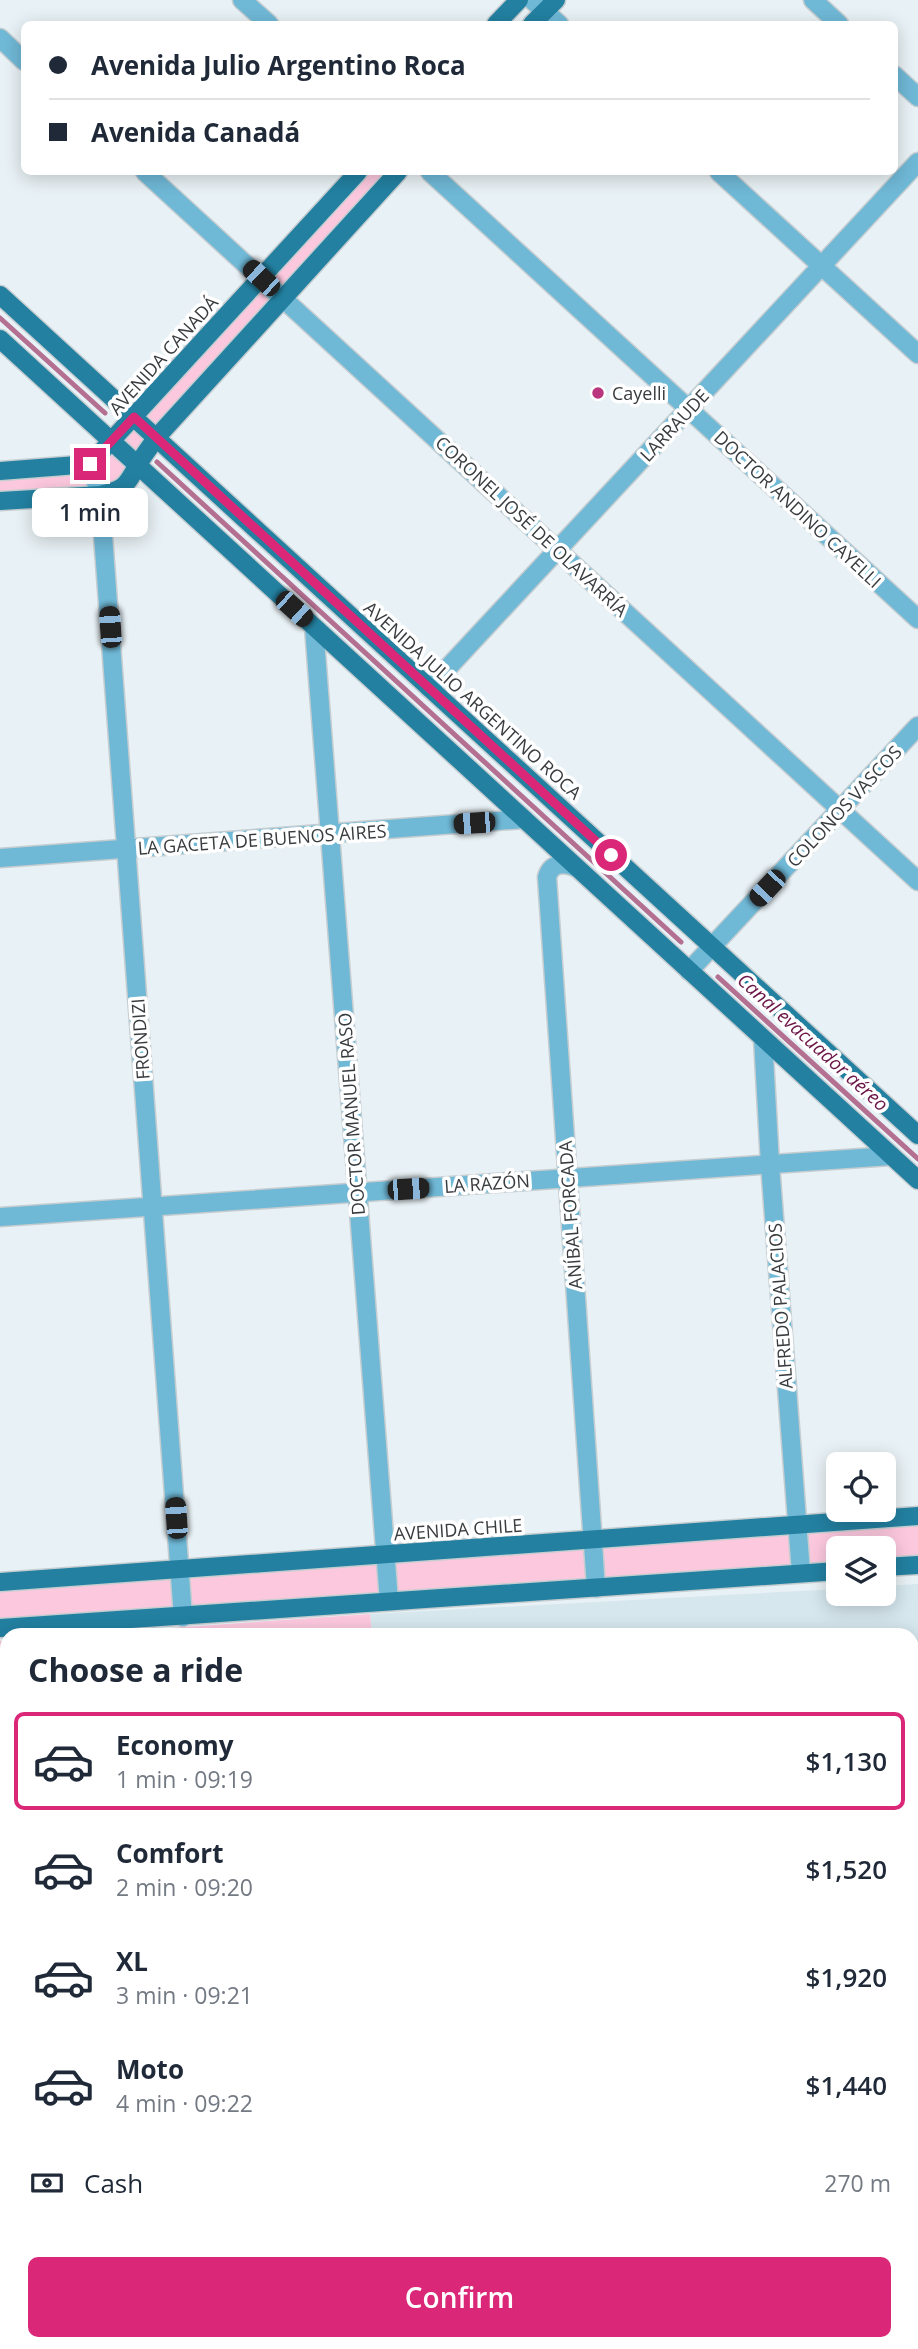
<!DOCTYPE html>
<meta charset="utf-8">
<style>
body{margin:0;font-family:"Open Sans",sans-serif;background:#f2f2f3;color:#1f2937;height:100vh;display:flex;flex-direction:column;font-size:26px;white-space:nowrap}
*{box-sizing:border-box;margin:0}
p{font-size:23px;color:#747a83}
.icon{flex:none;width:38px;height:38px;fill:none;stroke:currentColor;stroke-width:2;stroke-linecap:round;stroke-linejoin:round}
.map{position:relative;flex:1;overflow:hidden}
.panel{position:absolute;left:0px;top:1628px;width:919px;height:723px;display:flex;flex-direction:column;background:#fff;border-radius:21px 21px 0 0;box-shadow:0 4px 18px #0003}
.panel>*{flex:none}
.guide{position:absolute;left:21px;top:21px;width:877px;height:154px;border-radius:10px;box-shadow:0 4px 18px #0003;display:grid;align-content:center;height:154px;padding:0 28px;background:#fff}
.fabs{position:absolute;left:826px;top:1452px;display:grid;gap:14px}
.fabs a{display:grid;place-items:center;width:70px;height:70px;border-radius:10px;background:#fff;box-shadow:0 4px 18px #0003;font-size:35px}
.end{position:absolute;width:32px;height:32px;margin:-16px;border:9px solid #db2777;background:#fff;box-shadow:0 0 0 4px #fff}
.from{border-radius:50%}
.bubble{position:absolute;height:49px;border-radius:10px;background:#fff;box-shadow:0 4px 18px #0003;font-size:23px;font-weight:600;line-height:49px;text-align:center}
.car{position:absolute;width:21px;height:42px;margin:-21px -10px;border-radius:9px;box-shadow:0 0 5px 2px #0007;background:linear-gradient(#222 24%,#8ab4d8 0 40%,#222 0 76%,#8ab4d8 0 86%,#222 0)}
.guide b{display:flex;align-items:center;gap:24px;height:66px;font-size:26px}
.guide b+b{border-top:2px solid #e0e1e3}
.guide i{width:18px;height:18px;background:#1f2937}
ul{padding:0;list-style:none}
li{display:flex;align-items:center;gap:21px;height:98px;margin:0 14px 10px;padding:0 14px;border:4px solid transparent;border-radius:10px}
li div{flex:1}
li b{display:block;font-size:26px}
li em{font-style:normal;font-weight:600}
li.active{border-color:#db2777}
li>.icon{width:63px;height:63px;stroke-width:1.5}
h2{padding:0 28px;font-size:32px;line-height:84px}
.pay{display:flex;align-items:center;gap:18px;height:77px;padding:0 28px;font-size:26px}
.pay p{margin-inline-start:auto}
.cta{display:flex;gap:14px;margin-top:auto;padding:14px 28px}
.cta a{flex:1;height:80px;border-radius:10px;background:#db2777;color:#fff;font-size:28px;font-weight:600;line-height:80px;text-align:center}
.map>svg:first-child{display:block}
.built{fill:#d6e7ee}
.green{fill:#fcc8de}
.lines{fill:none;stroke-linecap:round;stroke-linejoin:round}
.stream{stroke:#b47091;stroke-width:5}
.minor-casing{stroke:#c5cdd0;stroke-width:21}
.major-casing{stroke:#c5cdd0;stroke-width:21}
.minor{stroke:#6fb8d6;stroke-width:18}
.major{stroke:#2380a1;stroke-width:18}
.route{stroke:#db2777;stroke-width:9}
.poi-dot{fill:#b9367e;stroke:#fff;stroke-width:2.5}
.labels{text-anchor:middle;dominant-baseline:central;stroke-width:7;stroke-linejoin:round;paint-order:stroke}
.street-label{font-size:18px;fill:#393c3e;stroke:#fff}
.poi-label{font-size:18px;fill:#393c3e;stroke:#fff;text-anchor:start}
.water-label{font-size:19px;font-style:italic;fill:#6b1646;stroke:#fff}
</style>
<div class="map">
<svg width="918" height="2349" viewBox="0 0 918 2349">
<rect width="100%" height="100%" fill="#e8f1f5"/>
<g class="built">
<polygon points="918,1584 918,1836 912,1843 912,1634 372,1634 370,1614 838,1589 838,1594 884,1594 884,1586"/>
<polygon points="912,1980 918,1993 918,2349 509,2349 514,2343 912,2343"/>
</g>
<g class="green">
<polygon points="358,172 398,172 129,483 0,501 0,471 90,464"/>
<polygon points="918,1516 918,1565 884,1567 884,1549 838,1549 838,1571 0,1628 0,1582"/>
<polygon points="370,1614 372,1634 84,1634"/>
<polygon points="7,1640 7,1871 0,1792 0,1641"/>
<polygon points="49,2343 440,2343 434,2349 49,2349"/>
</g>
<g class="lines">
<g class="stream">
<polyline points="0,318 105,413"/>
<polyline points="157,462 681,942"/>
<polyline points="718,977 918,1159"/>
</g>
<defs>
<g id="minor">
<polyline points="242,0 269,24"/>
<polyline points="532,0 559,24"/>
<polyline points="813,0 839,24"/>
<polyline points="0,38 24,61"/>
<polyline points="894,75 918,97"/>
<polyline points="145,172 918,881"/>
<polyline points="430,172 918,619"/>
<polyline points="719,172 918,354"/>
<polyline points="90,464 100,495 183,1617"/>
<polyline points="314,627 389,1601"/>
<polyline points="429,688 918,162"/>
<polyline points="0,858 524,819"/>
<path d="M575 867C564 862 551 863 547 877L596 1588"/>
<polyline points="689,971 918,726"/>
<polyline points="763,1039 770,1164 801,1573"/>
<polyline points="0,1217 891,1156"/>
<polyline points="912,1870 918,1863"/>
<polyline points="912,1922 918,1935"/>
<polyline points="912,2192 918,2189"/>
<polyline points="562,2343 565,2349"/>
<polyline points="791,2343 793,2349"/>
<polyline points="467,2349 473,2343"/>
</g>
<g id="major">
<polyline points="496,24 519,0"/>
<polyline points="532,24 556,0"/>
<polyline points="0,295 918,1135"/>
<polyline points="0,339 918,1180"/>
<polyline points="0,471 90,464 358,172"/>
<path d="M0 501 100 495C124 490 126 486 137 466 143 456 150 447 156 438L398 172"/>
<polyline points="884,1567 918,1565"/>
<polyline points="0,1582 918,1516"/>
<polyline points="0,1628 838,1571"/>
</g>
</defs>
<use href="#minor" class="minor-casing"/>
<use href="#major" class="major-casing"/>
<use href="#minor" class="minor"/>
<use href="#major" class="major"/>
</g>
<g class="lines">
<polyline class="route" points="90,464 134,417 611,855"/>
</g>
<circle class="poi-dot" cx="598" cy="393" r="7"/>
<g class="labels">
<g class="street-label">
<text transform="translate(163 355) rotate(-48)">AVENIDA CANADÁ</text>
<text transform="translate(674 425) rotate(-47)">LARRAUDE</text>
<text transform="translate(798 509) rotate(43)">DOCTOR ANDINO CAYELLI</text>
<text transform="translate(532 526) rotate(43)">CORONEL JOSÉ DE OLAVARRÍA</text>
<text transform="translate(473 700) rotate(42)">AVENIDA JULIO ARGENTINO ROCA</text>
<text transform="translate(844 806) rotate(-47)">COLONOS VASCOS</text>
<text transform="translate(262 839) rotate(-4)">LA GACETA DE BUENOS AIRES</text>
<text transform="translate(140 1039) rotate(-94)">FRONDIZI</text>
<text transform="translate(351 1114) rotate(-94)">DOCTOR MANUEL RASO</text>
<text transform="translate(487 1183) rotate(-4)">LA RAZÓN</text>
<text transform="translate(570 1215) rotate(-94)">ANÍBAL FORCADA</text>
<text transform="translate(780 1306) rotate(-94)">ALFREDO PALACIOS</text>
<text transform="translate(458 1529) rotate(-4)">AVENIDA CHILE</text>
</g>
<g class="poi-label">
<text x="612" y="393">Cayelli</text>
</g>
<g class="water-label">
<text transform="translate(813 1042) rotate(42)">Canal evacuador aéreo</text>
</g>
</g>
</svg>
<div class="fabs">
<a><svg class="icon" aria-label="locate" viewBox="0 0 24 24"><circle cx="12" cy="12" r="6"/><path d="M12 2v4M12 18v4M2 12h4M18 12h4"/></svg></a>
<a><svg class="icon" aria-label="layers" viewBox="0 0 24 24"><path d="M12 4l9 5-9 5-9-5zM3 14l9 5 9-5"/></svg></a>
</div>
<i class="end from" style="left:611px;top:855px"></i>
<i class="end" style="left:90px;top:464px"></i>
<div class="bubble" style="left:32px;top:488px;width:116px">1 min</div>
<i class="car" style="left:261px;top:278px;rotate:313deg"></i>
<i class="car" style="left:294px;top:609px;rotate:132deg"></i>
<i class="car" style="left:110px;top:627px;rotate:356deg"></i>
<i class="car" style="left:474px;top:823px;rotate:266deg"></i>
<i class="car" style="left:767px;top:888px;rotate:223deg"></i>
<i class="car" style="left:408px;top:1189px;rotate:86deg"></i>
<i class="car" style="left:176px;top:1518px;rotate:356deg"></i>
<div class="guide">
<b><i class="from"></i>Avenida Julio Argentino Roca</b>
<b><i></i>Avenida Canadá</b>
</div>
<section class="panel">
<h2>Choose a ride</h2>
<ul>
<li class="active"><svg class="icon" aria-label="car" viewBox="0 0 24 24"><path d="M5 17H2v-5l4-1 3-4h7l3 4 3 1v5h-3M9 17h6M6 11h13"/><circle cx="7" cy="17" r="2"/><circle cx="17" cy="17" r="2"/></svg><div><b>Economy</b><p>1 min · 09:19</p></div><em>$1,130</em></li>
<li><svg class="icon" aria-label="car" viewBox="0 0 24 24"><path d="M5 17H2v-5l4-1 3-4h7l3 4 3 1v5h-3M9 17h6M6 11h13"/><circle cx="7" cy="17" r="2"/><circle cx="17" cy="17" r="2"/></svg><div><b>Comfort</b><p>2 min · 09:20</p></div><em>$1,520</em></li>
<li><svg class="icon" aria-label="car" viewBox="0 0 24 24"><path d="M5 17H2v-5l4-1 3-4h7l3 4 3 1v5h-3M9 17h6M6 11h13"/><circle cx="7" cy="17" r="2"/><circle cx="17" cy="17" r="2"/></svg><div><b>XL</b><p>3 min · 09:21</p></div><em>$1,920</em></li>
<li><svg class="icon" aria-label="car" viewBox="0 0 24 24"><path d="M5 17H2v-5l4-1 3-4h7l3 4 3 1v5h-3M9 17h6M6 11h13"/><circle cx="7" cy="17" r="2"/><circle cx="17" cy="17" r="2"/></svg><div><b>Moto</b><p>4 min · 09:22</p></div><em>$1,440</em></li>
</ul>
<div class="pay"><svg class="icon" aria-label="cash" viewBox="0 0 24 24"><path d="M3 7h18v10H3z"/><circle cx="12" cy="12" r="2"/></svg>Cash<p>270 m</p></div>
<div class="cta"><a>Confirm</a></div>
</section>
</div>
